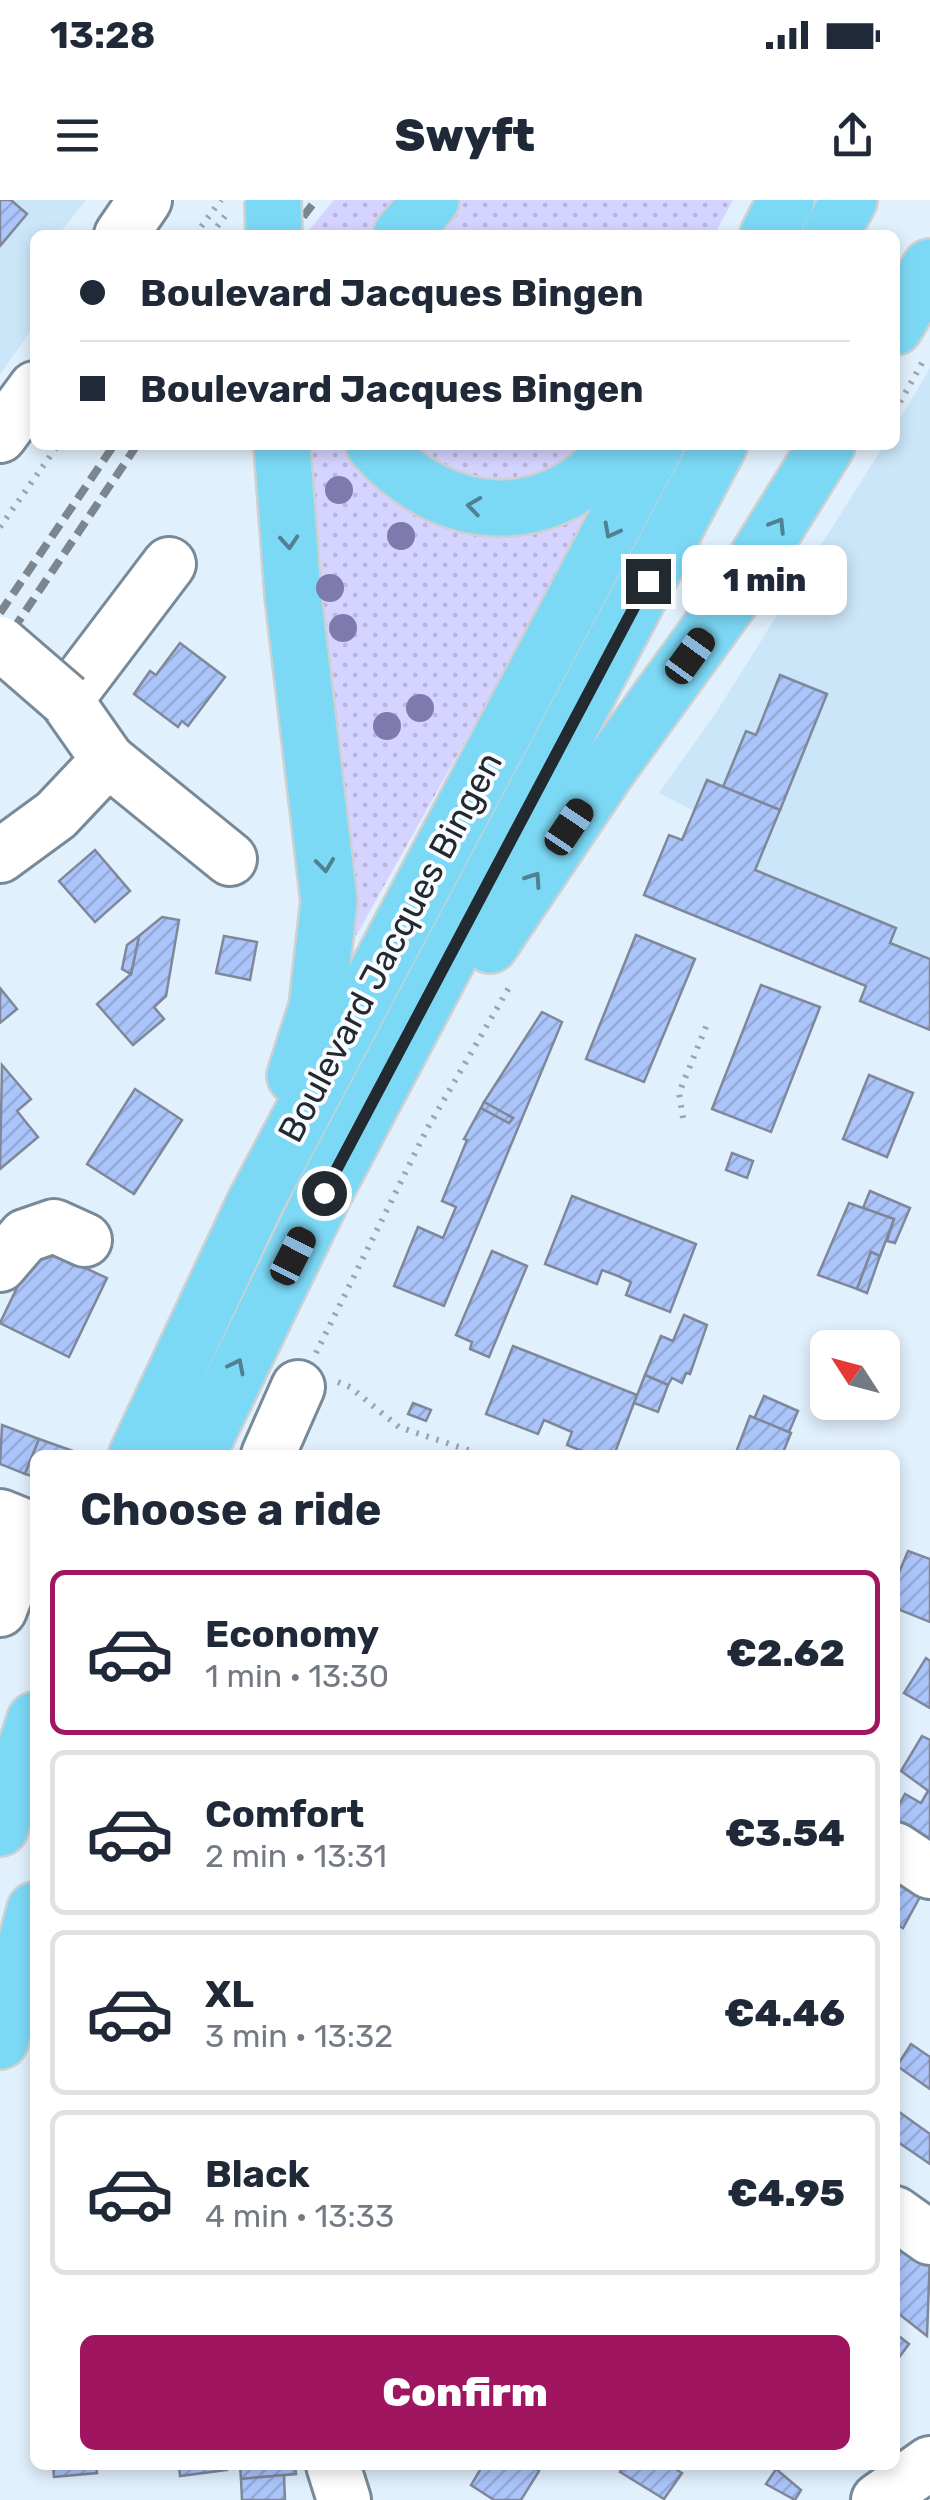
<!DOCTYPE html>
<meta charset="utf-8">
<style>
body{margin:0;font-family:Rubik,sans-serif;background:#f6f6f7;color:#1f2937;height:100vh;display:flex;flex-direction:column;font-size:38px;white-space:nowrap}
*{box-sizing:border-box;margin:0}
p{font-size:32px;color:#747a83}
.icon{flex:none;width:55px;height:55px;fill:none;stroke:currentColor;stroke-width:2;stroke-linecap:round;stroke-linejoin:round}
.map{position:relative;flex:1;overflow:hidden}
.drawer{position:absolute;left:30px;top:1250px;width:870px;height:1020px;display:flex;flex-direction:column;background:#fff;border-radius:15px;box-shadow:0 5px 15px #0003}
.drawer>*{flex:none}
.hud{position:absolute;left:30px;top:30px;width:870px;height:220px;border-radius:15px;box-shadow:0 5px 15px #0003;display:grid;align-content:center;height:220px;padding:0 50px;background:#fff}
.needle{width:65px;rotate:306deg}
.fabs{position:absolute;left:810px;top:1130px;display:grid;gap:20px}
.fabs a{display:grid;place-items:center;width:90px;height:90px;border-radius:15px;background:#fff;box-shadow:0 5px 15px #0003;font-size:50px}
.end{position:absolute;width:45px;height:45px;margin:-22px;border:12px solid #22292f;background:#fff;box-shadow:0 0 0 5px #fff}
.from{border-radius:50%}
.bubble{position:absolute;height:70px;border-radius:15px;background:#fff;box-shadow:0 5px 15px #0003;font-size:32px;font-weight:800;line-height:70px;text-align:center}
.car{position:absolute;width:30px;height:60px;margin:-30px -15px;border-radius:12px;box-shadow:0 0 8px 2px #0007;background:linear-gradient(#222 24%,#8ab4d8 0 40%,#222 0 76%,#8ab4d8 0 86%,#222 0)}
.hud b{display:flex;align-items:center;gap:35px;height:95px;font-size:38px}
.hud b+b{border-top:2px solid #e0e1e3}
.hud i{width:25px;height:25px;background:#1f2937}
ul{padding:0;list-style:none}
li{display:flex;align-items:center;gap:30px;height:165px;margin:0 20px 15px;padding:0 30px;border:5px solid #e0e1e3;border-radius:15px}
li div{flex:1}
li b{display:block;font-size:38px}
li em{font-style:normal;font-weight:800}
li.on{border-color:#a0155f}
li>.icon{width:90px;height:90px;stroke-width:1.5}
h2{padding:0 50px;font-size:45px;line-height:120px}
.cta{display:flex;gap:20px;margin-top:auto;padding:20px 50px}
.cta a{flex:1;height:115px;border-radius:15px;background:#a0155f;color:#fff;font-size:40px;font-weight:800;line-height:115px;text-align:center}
.status{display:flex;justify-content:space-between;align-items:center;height:70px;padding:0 50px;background:#fff;direction:ltr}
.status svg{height:28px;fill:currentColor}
header{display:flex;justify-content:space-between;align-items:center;height:130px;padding:0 50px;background:#fff;font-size:45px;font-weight:800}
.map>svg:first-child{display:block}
.built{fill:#cbe5f9}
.grass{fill:url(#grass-dots)}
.building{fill:url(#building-hatch);stroke:#7f889b;stroke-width:2.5}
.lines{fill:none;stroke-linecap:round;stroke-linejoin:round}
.minor-casing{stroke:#788a98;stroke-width:58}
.highway-casing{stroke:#ced0d1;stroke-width:60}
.path{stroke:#99a5af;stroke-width:6;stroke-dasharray:2.5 8;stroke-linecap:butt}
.minor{stroke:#fff;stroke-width:52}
.highway{stroke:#7cd9f6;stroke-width:55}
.rail{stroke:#7b868f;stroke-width:8;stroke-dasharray:15 8;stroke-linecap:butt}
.minor-bridge-casing{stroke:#788a98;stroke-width:58;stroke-linecap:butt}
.highway-bridge-casing{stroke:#ced0d1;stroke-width:60;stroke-linecap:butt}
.minor-bridge{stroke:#fff;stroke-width:52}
.highway-bridge{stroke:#7cd9f6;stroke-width:55}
.tree{fill:#7f7aad}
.oneway{stroke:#4f8192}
.route{stroke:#22292f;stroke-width:12}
.labels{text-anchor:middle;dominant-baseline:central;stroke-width:8;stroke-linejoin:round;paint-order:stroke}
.street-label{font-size:35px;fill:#22292f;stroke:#f8fbff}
</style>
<div class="status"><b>13:28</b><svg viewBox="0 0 49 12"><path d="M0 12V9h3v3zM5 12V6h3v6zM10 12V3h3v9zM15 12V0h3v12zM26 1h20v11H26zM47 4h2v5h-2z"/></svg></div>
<header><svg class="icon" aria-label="menu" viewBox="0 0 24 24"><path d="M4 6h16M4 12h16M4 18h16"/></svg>Swyft<svg class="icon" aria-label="share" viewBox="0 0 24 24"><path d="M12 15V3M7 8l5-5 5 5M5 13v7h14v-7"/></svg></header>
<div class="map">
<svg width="930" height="2300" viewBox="0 0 930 2300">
<defs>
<pattern id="grass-dots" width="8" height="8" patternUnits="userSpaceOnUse" patternTransform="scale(2.5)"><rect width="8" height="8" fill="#d5d3ff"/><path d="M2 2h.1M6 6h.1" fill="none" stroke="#b7b5db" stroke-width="1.8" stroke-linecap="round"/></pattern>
<pattern id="building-hatch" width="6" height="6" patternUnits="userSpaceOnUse" patternTransform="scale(2.5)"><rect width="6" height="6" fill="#abc5fb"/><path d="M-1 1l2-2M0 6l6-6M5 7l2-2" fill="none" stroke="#93a9d7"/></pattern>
</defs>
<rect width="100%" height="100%" fill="#e1f0fd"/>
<g class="built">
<polygon points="0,0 86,0 58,35 35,35 35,125 0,174"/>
<polygon points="930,168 930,830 860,801 866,786 644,695 669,635 682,640 694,611 659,593 717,511 884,245 895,245 895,227"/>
</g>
<g class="grass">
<polygon points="334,0 409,0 379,35 305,35"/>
<polygon points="452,0 733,0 714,35 423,35"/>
<polygon points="298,245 353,245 451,326 478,334 509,335 536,330 597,306 356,736 308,423"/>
<polygon points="399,245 593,245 545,278 480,285"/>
</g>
<g class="building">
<polygon points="0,0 11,0 27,14 0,46"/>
<polygon points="180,443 225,477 188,526 182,521 178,527 134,494 150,471 156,475"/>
<polygon points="780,475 827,494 780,610 723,587 746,531 756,535"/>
<polygon points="707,580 780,610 755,670 896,728 890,743 930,759 930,830 860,801 866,786 644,695 669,635 682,640"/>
<polygon points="95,650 130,691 95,722 59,681"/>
<polygon points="162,717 179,720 166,796 154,807 164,819 133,845 97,804 131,774 139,736"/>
<polygon points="636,735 695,759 644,882 586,859"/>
<polygon points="139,736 131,774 122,769 127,745"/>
<polygon points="224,736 257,742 250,780 216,773"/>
<polygon points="761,785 820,807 771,932 712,909"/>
<polygon points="0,788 17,809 0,823"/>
<polygon points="542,812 562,822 444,1106 394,1086 418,1027 443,1038 456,1007 442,1001 467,940 464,939 481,908 509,923 513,918 484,902"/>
<polygon points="2,865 31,899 17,911 38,937 0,969"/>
<polygon points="869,875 913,893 887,957 843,939"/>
<polygon points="135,889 182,920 134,994 87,964"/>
<polygon points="484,902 513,918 509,923 481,908"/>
<polygon points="732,953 753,961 747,978 726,970"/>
<polygon points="870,991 910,1008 895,1043 887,1041 894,1019 863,1008"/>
<polygon points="572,996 696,1044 670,1112 626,1095 631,1082 618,1076 602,1070 597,1084 545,1064"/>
<polygon points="849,1003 894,1019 880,1056 871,1052 857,1089 818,1075"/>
<polygon points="37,1046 107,1078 69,1157 0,1123"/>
<polygon points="492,1051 527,1066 489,1157 470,1149 472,1142 456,1135"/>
<polygon points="871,1052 880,1056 867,1093 857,1089"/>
<polygon points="684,1115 707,1125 690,1174 686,1173 682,1183 672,1178 668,1185 645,1175 661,1136 673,1141"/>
<polygon points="840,1139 859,1148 828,1148 828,1178 814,1172 825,1145"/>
<polygon points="513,1146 637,1195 614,1255 592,1255 567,1245 572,1232 544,1220 538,1234 486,1214"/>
<polygon points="645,1175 668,1185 658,1212 634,1203"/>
<polygon points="764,1196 798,1211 789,1232 754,1219"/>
<polygon points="844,1202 880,1202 875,1213 865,1209 862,1218 841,1210"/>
<polygon points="413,1203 431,1210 426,1221 408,1214"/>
<polygon points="750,1216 791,1233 782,1255 735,1255"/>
<polygon points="2,1225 39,1239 25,1274 0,1264"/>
<polygon points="39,1239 73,1251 35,1255 35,1277 25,1274"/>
<polygon points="908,1351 930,1359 930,1422 895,1408 895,1382"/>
<polygon points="926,1458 930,1461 930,1508 904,1493"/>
<polygon points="922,1536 930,1540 930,1592 901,1571"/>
<polygon points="928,1591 930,1592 930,1643 895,1624 895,1612 905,1594 921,1603"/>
<polygon points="895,1680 921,1695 903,1728 895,1724"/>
<polygon points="911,1844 930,1857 930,1889 897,1866"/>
<polygon points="895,1909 930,1934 930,1964 895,1940"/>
<polygon points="907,2036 930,2054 927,2136 895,2111 895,2052"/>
<polygon points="895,2133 909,2144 895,2163"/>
<polygon points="53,2265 96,2265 97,2273 54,2277"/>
<polygon points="179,2265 227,2265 227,2270 180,2276"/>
<polygon points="240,2265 295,2265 296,2274 241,2279"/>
<polygon points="483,2265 530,2265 539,2271 521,2300 494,2300 471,2285"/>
<polygon points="625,2265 669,2265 682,2273 664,2299 620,2272"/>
<polygon points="776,2269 801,2290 795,2300 766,2284"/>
<polygon points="284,2275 285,2300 242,2300 241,2279"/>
</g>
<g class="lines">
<defs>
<g id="minor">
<polyline points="121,35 145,0"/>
<polyline points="0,236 35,188"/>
<polyline points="108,560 230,659"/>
<polyline points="0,656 56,615 108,560 66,500 169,364"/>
<polyline points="0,1065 25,1036 54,1026 85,1040"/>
<polyline points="268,1255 298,1187"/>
<polyline points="0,1316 20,1324 24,1347 0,1410"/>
<polyline points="895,1649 930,1672"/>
<polyline points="895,2013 930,2038"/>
<polyline points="333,2265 344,2300"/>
<polyline points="878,2300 930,2263"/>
</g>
<g id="highway">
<polyline points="401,35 431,0"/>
<polyline points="768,35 786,0"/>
<polyline points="830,35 849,0"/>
<polyline points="895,127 930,67"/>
<polyline points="282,245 293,395 329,701 317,807 295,876"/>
<path d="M374 245C444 325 551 333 620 245"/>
<polyline points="490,745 606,572 732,398 827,245"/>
<polyline points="137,1255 255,1003 656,245"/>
<polyline points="197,1255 324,993 719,245"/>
<polyline points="0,1628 35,1520"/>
<polyline points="0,1841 35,1710"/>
</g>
</defs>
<use href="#minor" class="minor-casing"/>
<use href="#highway" class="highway-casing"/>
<g class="path">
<polyline points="195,35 221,0"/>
<polyline points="211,35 228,12"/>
<polyline points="895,211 922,163"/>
<polyline points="0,327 58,245"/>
<polyline points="683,918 679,893 708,822"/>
<polyline points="316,1153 427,929 511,784"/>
<polyline points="338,1182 350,1187 399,1227 483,1255"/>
</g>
<use href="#minor" class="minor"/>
<use href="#highway" class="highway"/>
<g class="rail">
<polyline points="264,35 291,0"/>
<polyline points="289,35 316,0"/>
<polyline points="0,413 114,245"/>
<polyline points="0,449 137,245"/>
</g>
<defs>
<polyline id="minor-bridge" points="0,443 66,500"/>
<polyline id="highway-bridge" points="273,0 274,35"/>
</defs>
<use href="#minor-bridge" class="minor-bridge-casing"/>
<use href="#highway-bridge" class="highway-bridge-casing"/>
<use href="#minor-bridge" class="minor-bridge"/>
<use href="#highway-bridge" class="highway-bridge"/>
</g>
<g class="tree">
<circle cx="339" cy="290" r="14"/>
<circle cx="401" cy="336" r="14"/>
<circle cx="330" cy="388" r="14"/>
<circle cx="343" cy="428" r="14"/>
<circle cx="420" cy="508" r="14"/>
<circle cx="387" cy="526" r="14"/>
</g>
<defs><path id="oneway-chevron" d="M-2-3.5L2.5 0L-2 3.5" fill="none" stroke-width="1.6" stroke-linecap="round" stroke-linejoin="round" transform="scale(2.5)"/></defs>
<g class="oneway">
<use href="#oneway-chevron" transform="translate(474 306) rotate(-172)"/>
<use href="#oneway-chevron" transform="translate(778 325) rotate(-58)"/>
<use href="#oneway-chevron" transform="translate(611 331) rotate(118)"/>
<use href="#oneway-chevron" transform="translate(289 342) rotate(86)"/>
<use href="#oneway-chevron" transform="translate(325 665) rotate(83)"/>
<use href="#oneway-chevron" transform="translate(534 679) rotate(-56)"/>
<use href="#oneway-chevron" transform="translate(237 1166) rotate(-63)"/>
</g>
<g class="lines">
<polyline class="route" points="324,993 648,381"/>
</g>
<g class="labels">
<g class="street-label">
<text transform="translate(390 747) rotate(-62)">Boulevard Jacques Bingen</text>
</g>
</g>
</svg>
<div class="fabs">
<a><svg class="needle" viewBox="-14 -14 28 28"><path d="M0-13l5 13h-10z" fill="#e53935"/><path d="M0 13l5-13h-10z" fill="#747a83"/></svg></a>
</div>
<i class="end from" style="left:324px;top:993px"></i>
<i class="end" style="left:648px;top:381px"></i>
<div class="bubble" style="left:682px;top:345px;width:165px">1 min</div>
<i class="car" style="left:690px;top:456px;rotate:36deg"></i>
<i class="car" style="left:569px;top:627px;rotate:34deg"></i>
<i class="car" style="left:293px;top:1056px;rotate:27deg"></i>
<div class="hud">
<b><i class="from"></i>Boulevard Jacques Bingen</b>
<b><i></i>Boulevard Jacques Bingen</b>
</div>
<section class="drawer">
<h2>Choose a ride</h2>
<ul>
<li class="on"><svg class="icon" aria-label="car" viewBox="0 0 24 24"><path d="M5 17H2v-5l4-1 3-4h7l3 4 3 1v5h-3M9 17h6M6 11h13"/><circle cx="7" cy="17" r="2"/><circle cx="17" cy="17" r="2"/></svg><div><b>Economy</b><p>1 min · 13:30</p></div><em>€2.62</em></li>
<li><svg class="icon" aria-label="car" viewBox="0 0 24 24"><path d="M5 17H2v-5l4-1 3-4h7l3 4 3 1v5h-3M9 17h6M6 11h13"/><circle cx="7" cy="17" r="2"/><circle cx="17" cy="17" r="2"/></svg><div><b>Comfort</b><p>2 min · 13:31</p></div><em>€3.54</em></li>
<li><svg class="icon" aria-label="car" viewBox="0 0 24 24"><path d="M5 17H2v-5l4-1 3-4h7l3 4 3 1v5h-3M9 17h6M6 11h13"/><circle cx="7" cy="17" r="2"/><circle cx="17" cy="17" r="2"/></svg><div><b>XL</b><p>3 min · 13:32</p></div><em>€4.46</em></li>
<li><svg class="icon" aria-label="car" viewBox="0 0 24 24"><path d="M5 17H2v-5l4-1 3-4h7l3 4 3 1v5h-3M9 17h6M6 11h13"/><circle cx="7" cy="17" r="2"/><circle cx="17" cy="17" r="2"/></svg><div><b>Black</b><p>4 min · 13:33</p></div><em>€4.95</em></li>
</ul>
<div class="cta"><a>Confirm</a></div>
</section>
</div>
